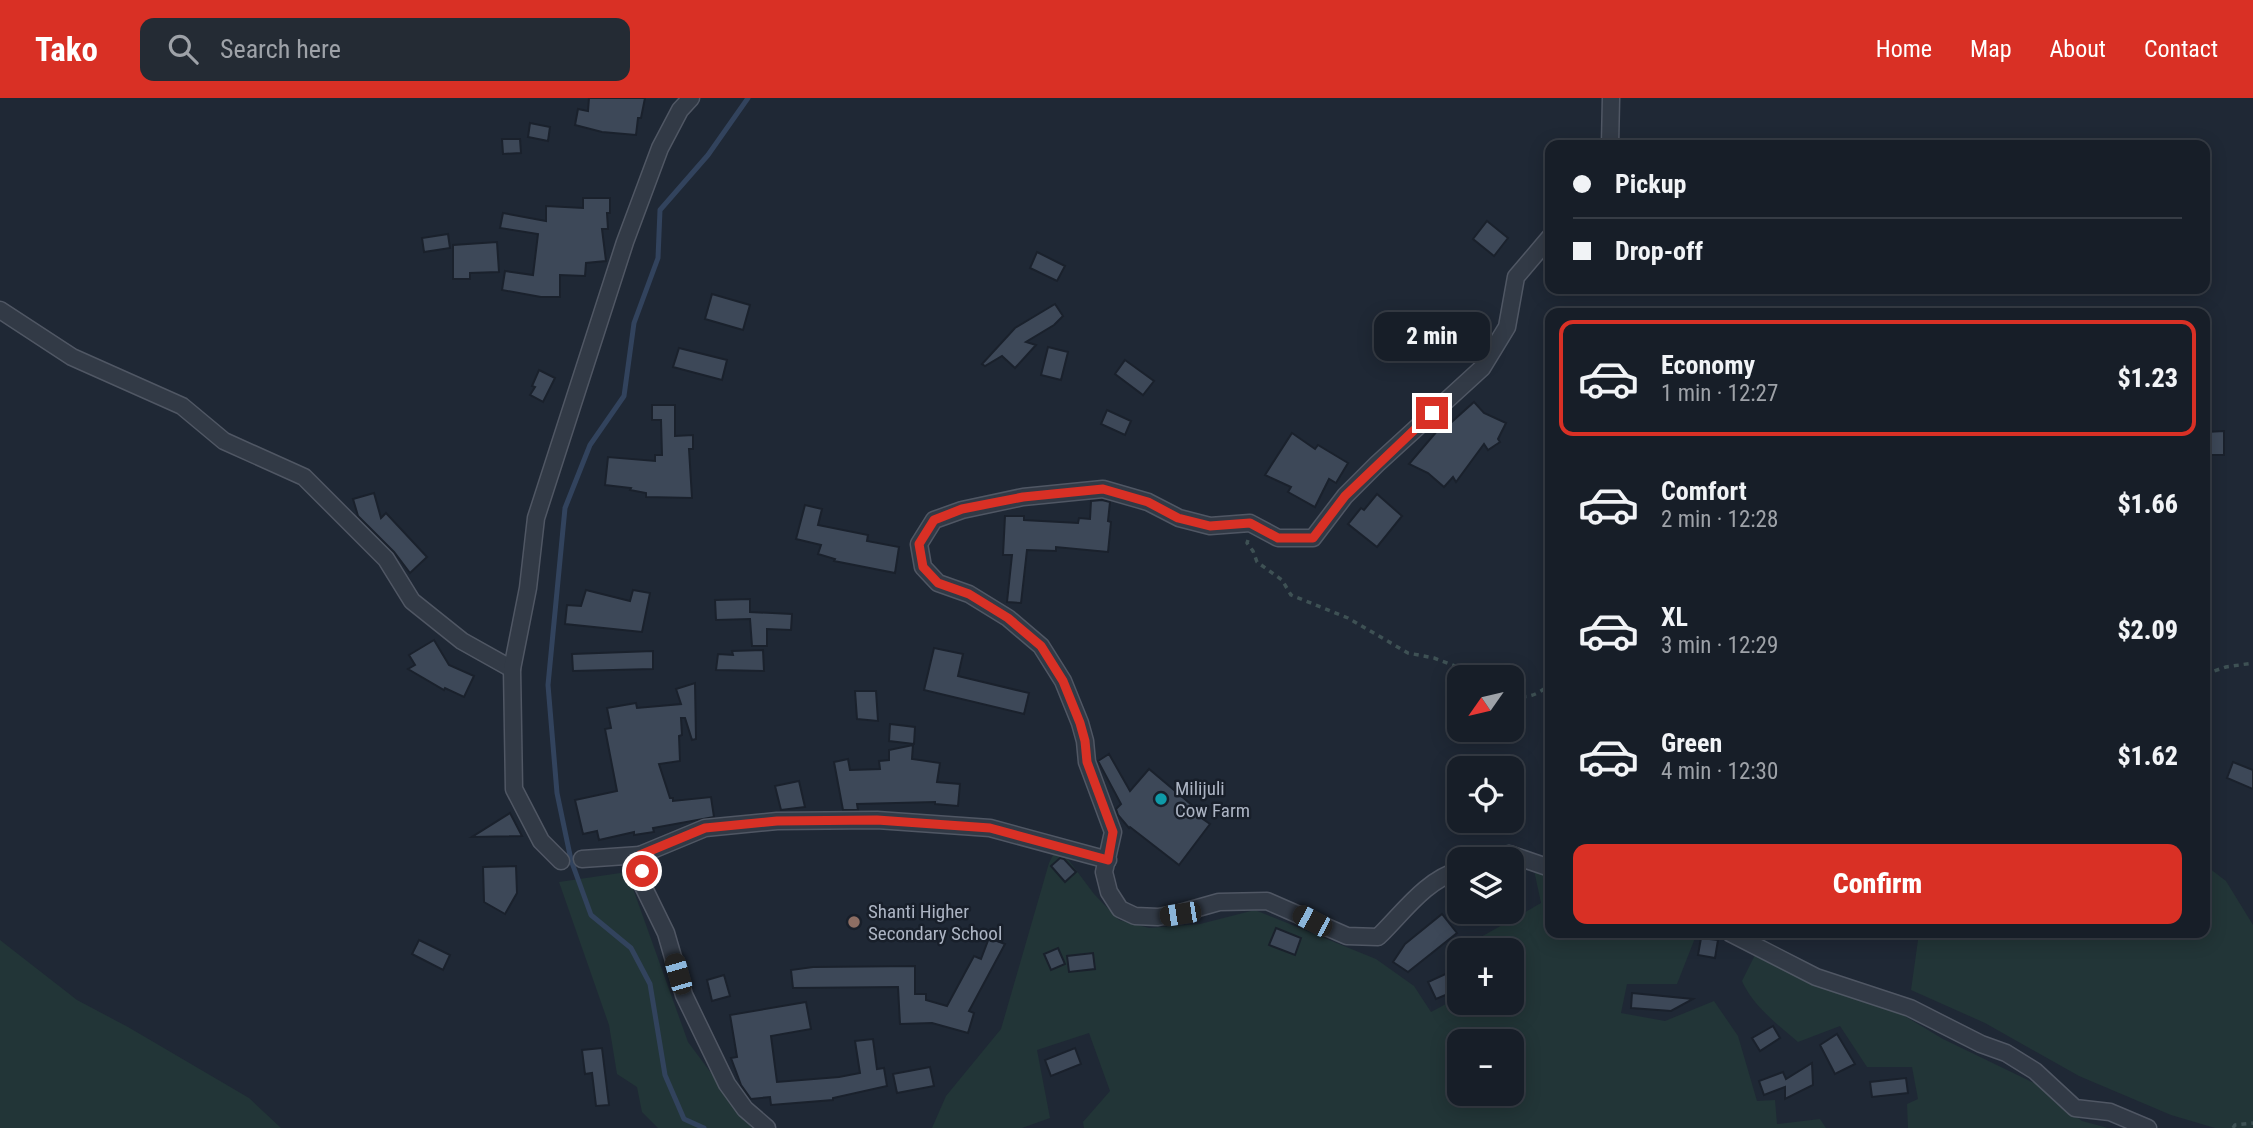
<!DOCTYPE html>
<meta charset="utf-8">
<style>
body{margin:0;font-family:"Roboto Condensed",sans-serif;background:#242b34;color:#f1f3f6;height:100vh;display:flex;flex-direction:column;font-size:26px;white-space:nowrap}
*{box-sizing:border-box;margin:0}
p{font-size:23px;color:#9ea2a8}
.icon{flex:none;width:38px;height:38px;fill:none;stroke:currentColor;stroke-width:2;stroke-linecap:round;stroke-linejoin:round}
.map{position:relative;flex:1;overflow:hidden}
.panel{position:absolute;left:1545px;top:210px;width:665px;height:630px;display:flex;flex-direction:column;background:#171e28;border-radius:14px;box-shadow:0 4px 18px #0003,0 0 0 2px #363c45}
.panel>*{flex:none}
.banner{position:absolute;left:1545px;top:42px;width:665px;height:154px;border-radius:14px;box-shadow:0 4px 18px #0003,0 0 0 2px #363c45;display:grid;align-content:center;height:154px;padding:0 28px;background:#171e28}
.needle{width:46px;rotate:236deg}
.tools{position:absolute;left:1447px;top:567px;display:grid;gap:14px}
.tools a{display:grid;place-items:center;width:77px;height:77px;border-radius:14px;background:#171e28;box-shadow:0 4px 18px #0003,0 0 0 2px #363c45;font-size:35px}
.end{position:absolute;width:32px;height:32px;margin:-16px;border:9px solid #d93025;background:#fff;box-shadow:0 0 0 4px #fff}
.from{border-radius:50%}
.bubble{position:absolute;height:49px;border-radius:14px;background:#171e28;box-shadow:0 4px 18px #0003,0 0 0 2px #363c45;font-size:23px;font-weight:800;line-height:49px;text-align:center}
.car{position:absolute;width:21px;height:42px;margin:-21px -10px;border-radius:9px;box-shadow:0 0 5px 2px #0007;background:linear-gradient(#222 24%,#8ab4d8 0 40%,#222 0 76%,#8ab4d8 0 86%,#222 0)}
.banner b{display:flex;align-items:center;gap:24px;height:66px;font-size:26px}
.banner b+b{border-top:2px solid #363c45}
.banner i{width:18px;height:18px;background:#f1f3f6}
ul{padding:12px 0 0;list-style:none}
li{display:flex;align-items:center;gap:21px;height:116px;margin:0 14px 10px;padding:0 14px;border:4px solid transparent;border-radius:14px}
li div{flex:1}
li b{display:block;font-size:26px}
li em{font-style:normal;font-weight:800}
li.on{border-color:#d93025}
li>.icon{width:63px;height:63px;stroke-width:1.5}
.cta{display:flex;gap:14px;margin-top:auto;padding:14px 28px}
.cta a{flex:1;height:80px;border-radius:14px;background:#d93025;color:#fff;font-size:28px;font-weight:800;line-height:80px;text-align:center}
header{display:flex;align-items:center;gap:42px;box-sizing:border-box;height:98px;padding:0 35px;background:#d93025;color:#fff}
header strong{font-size:33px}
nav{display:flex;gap:38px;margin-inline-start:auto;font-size:24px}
.search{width:490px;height:63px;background:#242b34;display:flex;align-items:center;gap:18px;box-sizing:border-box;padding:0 24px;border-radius:14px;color:#9ea2a8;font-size:26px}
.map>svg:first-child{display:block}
.green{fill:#223537;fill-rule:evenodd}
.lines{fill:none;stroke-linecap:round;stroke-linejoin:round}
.stream{stroke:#32435d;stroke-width:5}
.building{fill:#3d4858;stroke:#1a212c;stroke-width:2}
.minor-casing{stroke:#505764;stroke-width:19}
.path{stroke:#3e5154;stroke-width:3.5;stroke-dasharray:5 5;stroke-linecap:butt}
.minor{stroke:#323a46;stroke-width:16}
.route{stroke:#d93025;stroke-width:9}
.culture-dot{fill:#0f9aa8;stroke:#181f2a;stroke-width:2.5}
.education-dot{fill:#8d6e63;stroke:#181f2a;stroke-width:2.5}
.labels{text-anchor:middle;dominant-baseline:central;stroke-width:5;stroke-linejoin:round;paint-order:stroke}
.poi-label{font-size:19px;fill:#acb4c3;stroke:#181f2a;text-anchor:start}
</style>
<header>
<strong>Tako</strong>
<div class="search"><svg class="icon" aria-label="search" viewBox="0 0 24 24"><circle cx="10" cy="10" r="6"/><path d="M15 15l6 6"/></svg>Search here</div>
<nav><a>Home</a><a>Map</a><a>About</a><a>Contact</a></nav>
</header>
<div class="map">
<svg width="2253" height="1030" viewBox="0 0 2253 1030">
<rect width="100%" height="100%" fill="#1f2835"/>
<g class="green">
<path d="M1054 755 1064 756 1094 796 1119 822 1149 830 1200 826 1255 812 1376 861 1414 888 1431 914 1459 899 1460 905H1512V852H1460L1459 876 1451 856 1541 805 1534 772 1550 780V835H1697L1677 886H1627L1621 915 1665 923 1714 903 1738 938 1757 1003 1775 1002 1777 1026 1820 1021 1826 1030H1084L1083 1024 1110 993 1089 935 1037 952 1050 1020 1022 1030H932L946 998 1001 931 1049 765ZM1460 943H1512V996H1460Z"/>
<polygon points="2205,767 2226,783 2253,827 2253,1030 2215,1030 2171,1017 2079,978 1985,925 1911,892 1919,835 2205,835"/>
<polygon points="627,774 688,944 752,1030 658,1030 642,1014 637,989 617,976 609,927 559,784"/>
<polygon points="0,842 77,902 128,929 249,1000 281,1030 0,1030"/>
<path d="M1755 857 1835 893 1898 914 1943 941 2036 986 2082 1023 2108 1030H1908L1907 1006 1918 1001 1912 969H1867L1840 928 1798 944C1777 926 1753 908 1742 883Z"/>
</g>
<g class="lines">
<polyline class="stream" points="704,1030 684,1021 665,977 650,886 631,850 591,817 571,762 557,695 548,587 565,410 590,347 624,298 634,225 658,160 660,112 708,57 748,0"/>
</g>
<g class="building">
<polygon points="589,0 645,0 641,20 638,20 636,37 602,34 575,27 578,11 588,13"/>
<polygon points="530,25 550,29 548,43 528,39"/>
<polygon points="502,41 520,41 521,55 503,56"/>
<polygon points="583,100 610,100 610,115 607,115 608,131 602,131 606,163 586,165 585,178 560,177 560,199 541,199 502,192 505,173 533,177 538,136 500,130 503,115 546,123 546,108 583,110"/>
<polygon points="1487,123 1508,140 1494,158 1473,141"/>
<polygon points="448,136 450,150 424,154 422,140"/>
<polygon points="497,144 499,174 470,175 470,181 453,181 453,147"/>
<polygon points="1037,154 1065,168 1057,183 1030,170"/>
<polygon points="712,196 750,207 743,232 705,221"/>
<polygon points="1055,206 1063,218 1054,227 1026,244 1036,247 1015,270 1002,258 985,268 982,266 1015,230"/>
<polygon points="1048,249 1068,254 1061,282 1041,277"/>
<polygon points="679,250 727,262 722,282 673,269"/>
<polygon points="1125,262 1154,283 1143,297 1115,276"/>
<polygon points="539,272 555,280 543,304 530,297 535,289 532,288"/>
<polygon points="1474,304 1484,315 1506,325 1498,341 1500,344 1488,352 1484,346 1456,384 1453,379 1444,389 1428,375 1409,366 1443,326 1446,329"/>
<polygon points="652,307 675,307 675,338 693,337 693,351 689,351 692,400 646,399 646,395 630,392 631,390 605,387 608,359 655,363 655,357 662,357 661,322 652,322"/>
<polygon points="1107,312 1131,323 1125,337 1101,326"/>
<polygon points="2224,333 2224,357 2205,357 2205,334"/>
<polygon points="1292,335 1315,351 1318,347 1348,365 1336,385 1329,381 1315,409 1288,394 1291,389 1265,377"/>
<polygon points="374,395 381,420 386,415 427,459 410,475 394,454 358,418 353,401"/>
<polygon points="1377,396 1402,418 1377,449 1348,426 1361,410 1364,412"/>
<polygon points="1102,402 1110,404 1108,423 1111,424 1108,454 1056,449 1056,453 1027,452 1021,505 1007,504 1012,457 1003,457 1005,418 1024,418 1024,422 1078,425 1079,420 1090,421 1091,403"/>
<polygon points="805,407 822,411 818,427 868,437 867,443 899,449 895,475 834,463 835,461 818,456 821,447 796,441"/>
<polygon points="586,492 630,503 633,492 650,495 642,534 565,526 567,507 581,508"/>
<polygon points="750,501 750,514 792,516 791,532 767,531 767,548 752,548 750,521 716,522 715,502"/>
<polygon points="434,542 449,567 474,578 464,599 445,590 444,592 408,571 415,567 409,557"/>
<polygon points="934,550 963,556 958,578 1029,595 1024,616 924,592"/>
<polygon points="763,552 764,573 716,572 718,556 733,557 732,553"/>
<polygon points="653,553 653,571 573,573 572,556"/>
<polygon points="695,585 696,641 692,642 685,620 681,620 682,637 679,638 680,663 659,666 670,700 673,700 673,703 711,699 714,719 653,730 654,734 634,737 634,734 599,742 597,733 583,736 575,702 617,693 605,631 611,630 607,610 636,605 637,610 681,606 676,591"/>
<polygon points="855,593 876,593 878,623 857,621"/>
<polygon points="890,626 915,629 914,646 889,643"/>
<polygon points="913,647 912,661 940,665 937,684 960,686 958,708 935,706 935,704 857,706 858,712 843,712 834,664 848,661 850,672 880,671 879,663 889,662 889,652"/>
<polygon points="1109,656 1130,693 1149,671 1193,708 1190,712 1210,726 1179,767 1130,729 1129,730 1118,717 1116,711 1121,706 1098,663"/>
<polygon points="2233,664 2253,672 2253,691 2227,680"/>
<polygon points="799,683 805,709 781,712 775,688"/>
<polygon points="510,715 522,738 472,739"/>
<polygon points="1060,760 1064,761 1076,774 1065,784 1051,768"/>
<polygon points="516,768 517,795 505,816 484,804 483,769"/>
<polygon points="1442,816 1457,835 1408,874 1393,864 1405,846"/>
<polygon points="1276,830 1301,840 1295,857 1269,847"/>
<polygon points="989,840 1005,846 969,913 974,915 968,935 932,925 900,926 898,889 793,890 791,872 813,869 915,868 915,896 926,896 926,902 947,908 974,858 981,861"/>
<polygon points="1701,840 1718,842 1715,860 1698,857"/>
<polygon points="419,842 450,857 443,872 412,856"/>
<polygon points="1058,850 1065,866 1051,872 1044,856"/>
<polygon points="1093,855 1095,871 1069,874 1067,858"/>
<polygon points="1452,873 1460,891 1436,901 1428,884"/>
<polygon points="724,877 730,898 712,903 707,882"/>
<polygon points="1632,895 1693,901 1671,913 1631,910"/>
<polygon points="806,904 811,931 771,938 777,984 839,979 860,975 855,943 873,941 877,971 884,970 887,988 833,1000 833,1002 771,1007 770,999 751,1001 741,987 731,960 737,959 730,917"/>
<polygon points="1773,928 1780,940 1760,953 1752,940"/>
<polygon points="1837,936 1855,966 1835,976 1820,947"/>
<polygon points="602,950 609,1007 596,1008 592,975 585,976 582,952"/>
<polygon points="1075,950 1081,966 1051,978 1045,962"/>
<polygon points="1812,965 1813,987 1785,1001 1785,989 1764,997 1759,983 1783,974 1786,981"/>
<polygon points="930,969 934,988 897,995 893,976"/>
<polygon points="1906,980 1908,995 1872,999 1870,984"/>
</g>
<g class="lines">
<defs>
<g id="minor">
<polyline points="1610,47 1611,0"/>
<polyline points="0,212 72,259 182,308 224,343 304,379 386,461 412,503 462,543 512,571"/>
<polyline points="640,757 705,730 777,723 877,722 990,730 1108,762"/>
<polyline points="582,761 640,757 643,788 666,835 684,897 727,986 745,1011 767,1030"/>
<polyline points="1494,761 1509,756 1550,770"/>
<polyline points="561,763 541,743 514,691 512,571 528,490 536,420 625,144 660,50 680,12 691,0"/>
<path d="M1460 772C1425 782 1403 815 1378 839L1347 838 1267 803 1219 804 1180 815 1158 819 1135 818 1120 811 1109 794 1104 774 1113 734 1087 664 1085 643 1080 625 1063 583 1041 548 1008 520 969 496 938 485 923 469 919 446 934 422 962 412 1023 399 1103 391 1148 404 1179 420 1210 428 1250 425 1278 440H1313L1345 398 1377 366 1482 270 1507 229 1516 179 1550 139"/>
<polyline points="1730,835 1816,879 1910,910 1981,946 2006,955 2035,973 2075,1010 2110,1014 2148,1030"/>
</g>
</defs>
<use href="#minor" class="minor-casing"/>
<g class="path">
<polyline points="1248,442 1247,445 1253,453 1257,464 1282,482 1291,497 1348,520 1408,555 1434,560 1484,579"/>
<polyline points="2205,576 2226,569 2253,565"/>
<path d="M1512 595C1527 603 1537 596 1550 587"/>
<polyline points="2233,1030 2235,1027 2253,1025"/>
</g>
<use href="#minor" class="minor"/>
</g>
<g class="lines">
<polyline class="route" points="642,773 640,757 705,730 777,723 877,722 990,730 1108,762 1113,734 1087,664 1085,643 1080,625 1063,583 1041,548 1008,520 969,496 938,485 923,469 919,446 934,422 962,411 1023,399 1103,391 1148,404 1178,420 1210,428 1250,425 1278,440 1313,440 1345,398 1432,315"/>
</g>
<circle class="culture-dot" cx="1161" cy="701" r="7"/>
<circle class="education-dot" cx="854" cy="824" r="7"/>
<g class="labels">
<g class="poi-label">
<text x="1175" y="690">Milijuli<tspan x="1175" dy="22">Cow Farm</tspan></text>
<text x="868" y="813">Shanti Higher<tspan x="868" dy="22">Secondary School</tspan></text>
</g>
</g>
</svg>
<div class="tools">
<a><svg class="needle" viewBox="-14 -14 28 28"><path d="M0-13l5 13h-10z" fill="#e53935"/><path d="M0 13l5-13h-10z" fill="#9ea2a8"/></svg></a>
<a><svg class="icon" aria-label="locate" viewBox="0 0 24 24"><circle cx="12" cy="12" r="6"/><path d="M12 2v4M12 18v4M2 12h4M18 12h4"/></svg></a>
<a><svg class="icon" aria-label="layers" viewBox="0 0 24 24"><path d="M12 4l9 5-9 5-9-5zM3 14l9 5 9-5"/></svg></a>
<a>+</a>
<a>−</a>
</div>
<i class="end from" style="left:642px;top:773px"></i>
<i class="end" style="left:1432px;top:315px"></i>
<div class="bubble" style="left:1374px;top:214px;width:116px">2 min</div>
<i class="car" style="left:1180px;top:816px;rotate:261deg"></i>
<i class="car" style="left:1312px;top:823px;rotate:298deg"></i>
<i class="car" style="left:678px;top:876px;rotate:344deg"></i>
<div class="banner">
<b><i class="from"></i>Pickup</b>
<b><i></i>Drop-off</b>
</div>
<section class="panel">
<ul>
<li class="on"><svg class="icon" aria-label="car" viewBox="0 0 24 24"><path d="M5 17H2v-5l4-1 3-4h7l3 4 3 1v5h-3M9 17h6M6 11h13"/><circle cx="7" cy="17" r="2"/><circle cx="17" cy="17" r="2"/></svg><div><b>Economy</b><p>1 min · 12:27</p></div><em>$1.23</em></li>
<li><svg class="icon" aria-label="car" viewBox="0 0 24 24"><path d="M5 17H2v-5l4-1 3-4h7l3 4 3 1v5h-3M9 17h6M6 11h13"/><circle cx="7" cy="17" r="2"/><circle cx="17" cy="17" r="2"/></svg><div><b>Comfort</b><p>2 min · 12:28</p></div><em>$1.66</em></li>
<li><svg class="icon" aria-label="car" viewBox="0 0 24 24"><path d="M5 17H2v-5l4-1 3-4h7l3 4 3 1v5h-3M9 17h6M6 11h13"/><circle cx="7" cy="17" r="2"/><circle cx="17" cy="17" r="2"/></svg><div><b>XL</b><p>3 min · 12:29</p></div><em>$2.09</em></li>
<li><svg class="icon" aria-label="car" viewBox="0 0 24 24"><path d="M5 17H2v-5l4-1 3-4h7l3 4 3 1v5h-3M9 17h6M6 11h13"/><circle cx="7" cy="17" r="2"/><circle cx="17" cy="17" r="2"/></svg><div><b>Green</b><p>4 min · 12:30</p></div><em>$1.62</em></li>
</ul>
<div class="cta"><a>Confirm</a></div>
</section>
</div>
